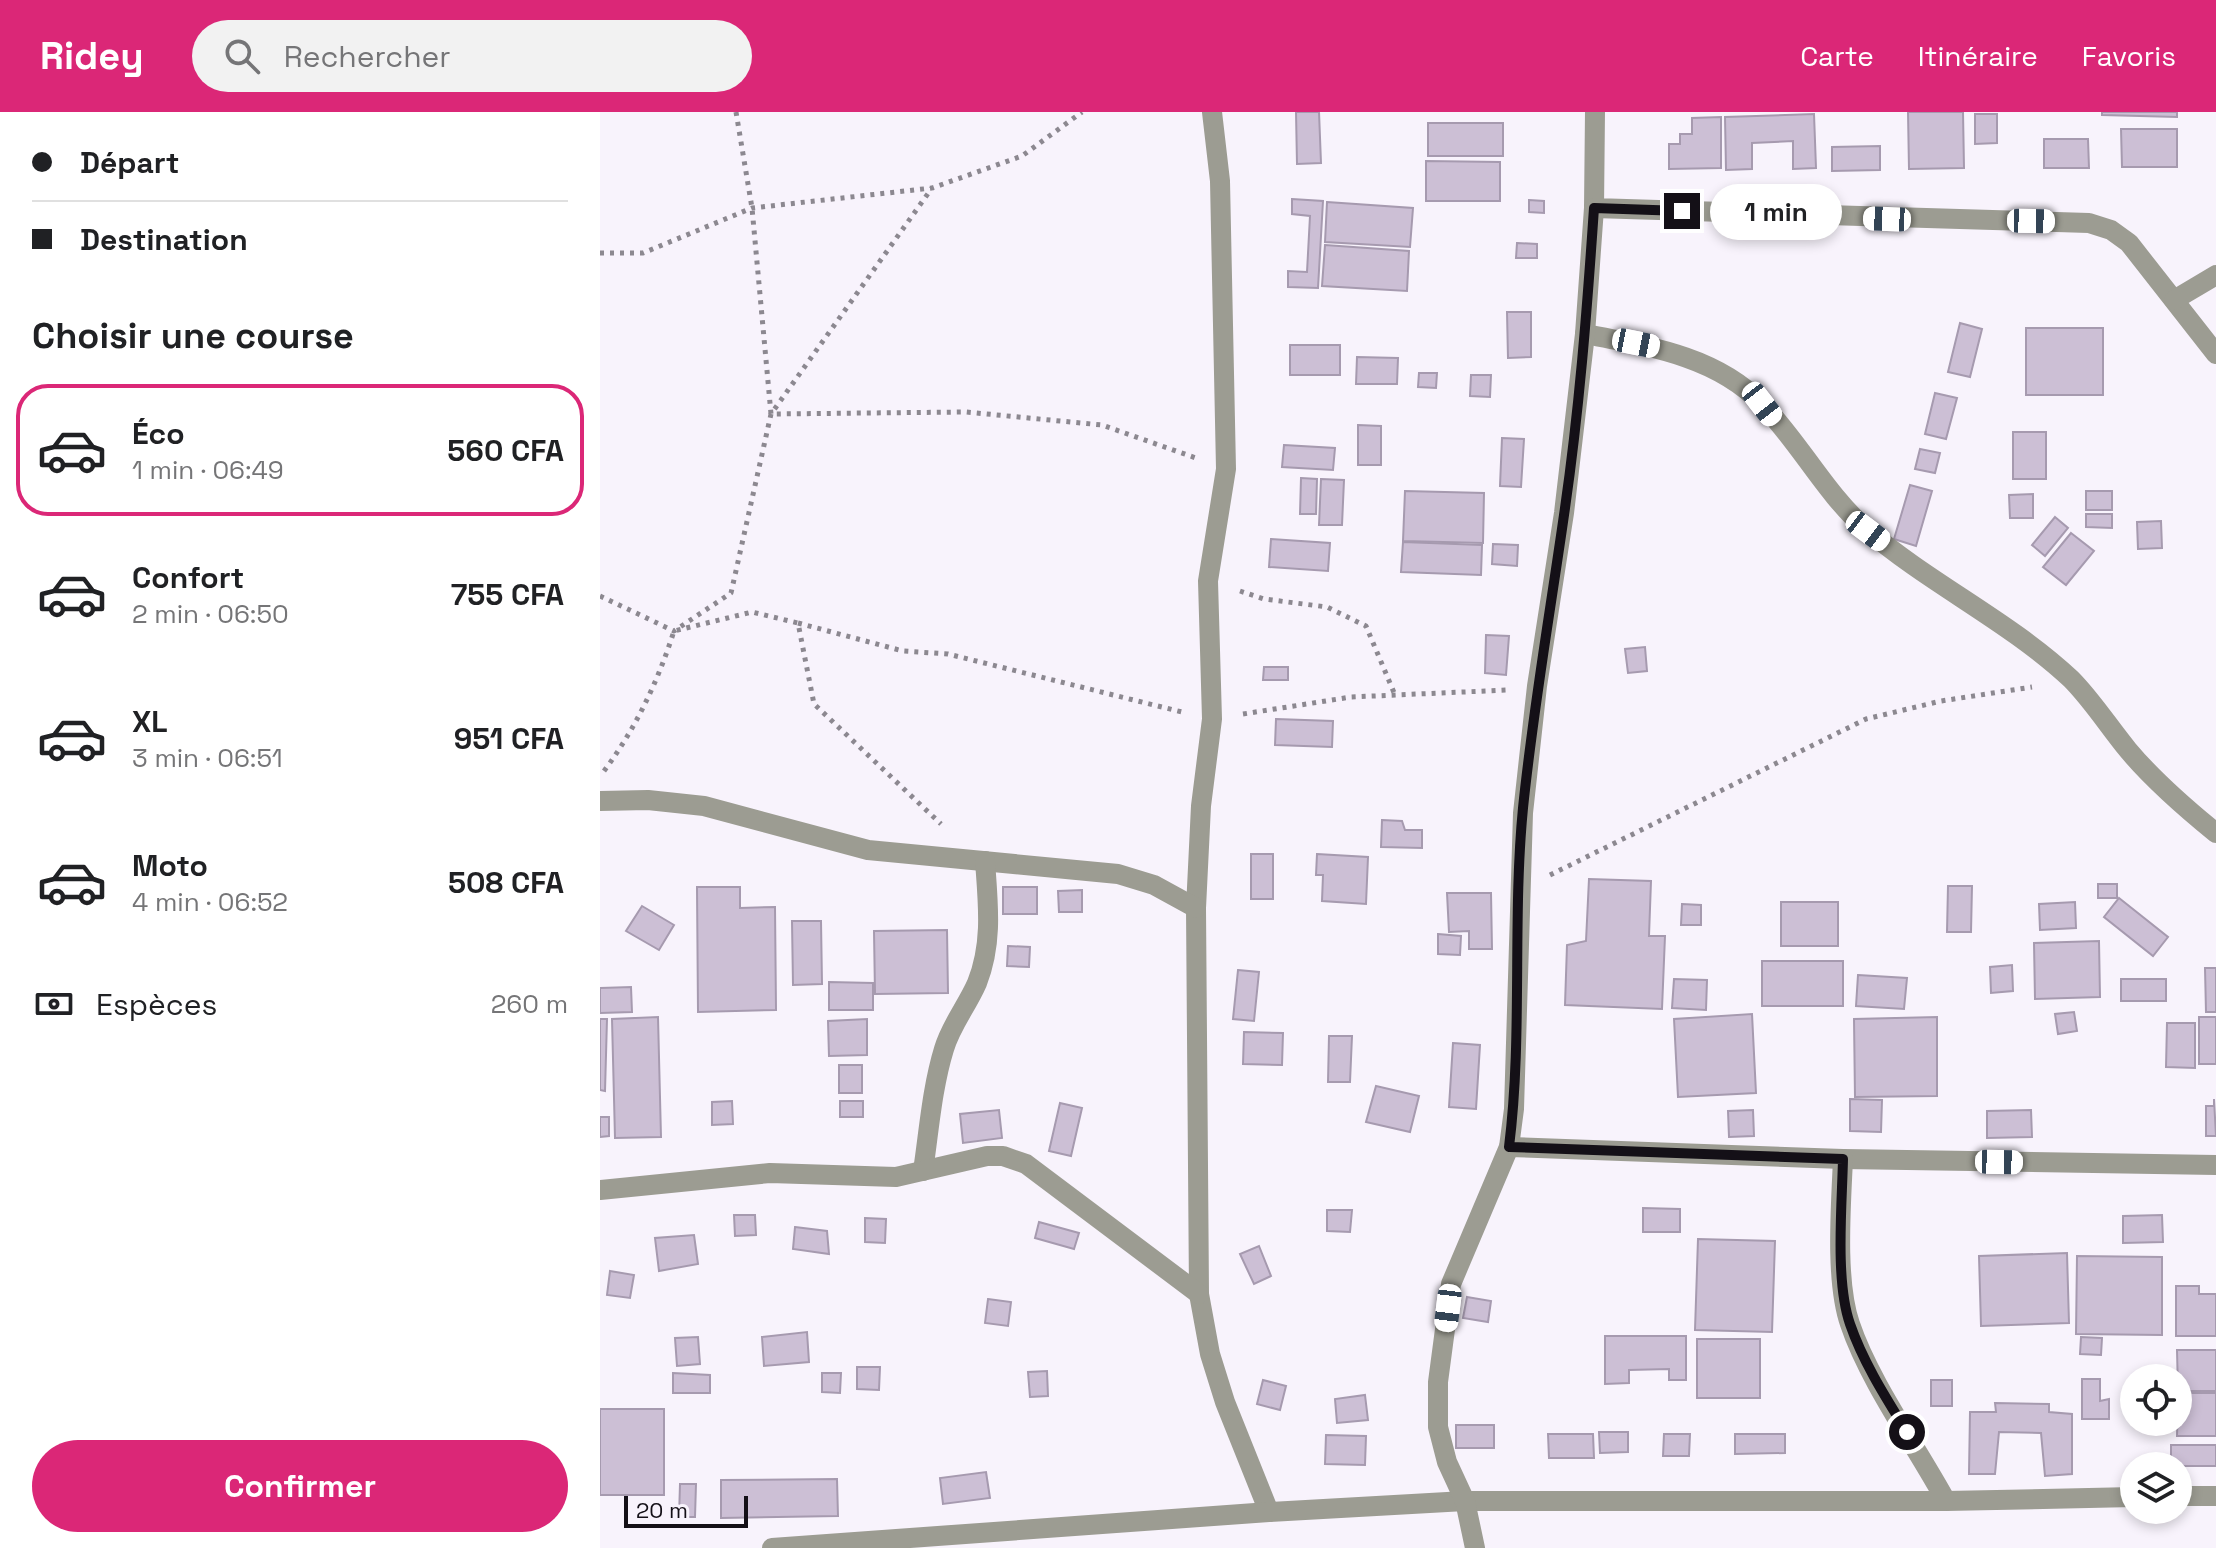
<!DOCTYPE html>
<html lang="fr">
<meta charset="utf-8">
<style>
body{margin:0;font-family:"Space Grotesk",sans-serif;background:#f2f2f2;color:#202124;height:100vh;display:flex;flex-direction:column;font-size:30px;white-space:nowrap}
*{box-sizing:border-box;margin:0}
p{font-size:26px;color:#757577}
.icon{flex:none;width:44px;height:44px;fill:none;stroke:currentColor;stroke-width:2;stroke-linecap:round;stroke-linejoin:round}
.map{position:relative;flex:1;overflow:hidden}
.drawer{display:flex;flex-direction:column;background:#fff;width:600px}
.drawer>*{flex:none}
.banner{display:grid;align-content:center;height:176px;padding:0 32px;background:#fff}
.tools{position:absolute;left:1520px;top:1252px;display:grid;gap:16px}
.tools a{display:grid;place-items:center;width:72px;height:72px;border-radius:50%;background:#fff;box-shadow:0 4px 12px #0003;font-size:40px}
.scale{position:absolute;left:24px;bottom:20px;width:124px;box-sizing:border-box;padding-left:8px;border:4px solid #141017;border-top:0;font-size:22px;line-height:28px;white-space:nowrap;color:#141017;-webkit-text-stroke:6px #f8f3fc;paint-order:stroke}
.end{position:absolute;width:36px;height:36px;margin:-18px;border:10px solid #141017;background:#fff;box-shadow:0 0 0 4px #fff}
.from{border-radius:50%}
.bubble{position:absolute;height:56px;border-radius:28px;background:#fff;box-shadow:0 4px 12px #0003;font-size:26px;font-weight:800;line-height:56px;text-align:center}
.car{position:absolute;width:24px;height:48px;margin:-24px -12px;border-radius:10px;box-shadow:0 0 6px 2px #0007;background:linear-gradient(#fff 24%,#345 0 40%,#fff 0 76%,#345 0 86%,#fff 0)}
.banner b{display:flex;align-items:center;gap:28px;height:76px;font-size:30px}
.banner b+b{border-top:2px solid #e0e0e0}
.banner i{width:20px;height:20px;background:#202124}
ul{padding:0;list-style:none}
li{display:flex;align-items:center;gap:24px;height:132px;margin:0 16px 12px;padding:0 16px;border:4px solid transparent;border-radius:32px}
li div{flex:1}
li b{display:block;font-size:30px}
li em{font-style:normal;font-weight:800}
li.current{border-color:#db2777}
li>.icon{width:72px;height:72px;stroke-width:1.5}
h2{padding:0 32px;font-size:36px;line-height:96px}
.pay{display:flex;align-items:center;gap:20px;height:88px;padding:0 32px;font-size:30px}
.pay p{margin-inline-start:auto}
.cta{display:flex;gap:16px;margin-top:auto;padding:16px 32px}
.cta a{flex:1;height:92px;border-radius:48px;background:#db2777;color:#fff;font-size:32px;font-weight:800;line-height:92px;text-align:center}
header{display:flex;align-items:center;gap:48px;box-sizing:border-box;height:112px;padding:0 40px;background:#db2777;color:#fff}
header strong{font-size:38px}
nav{display:flex;gap:44px;margin-inline-start:auto;font-size:28px}
.search{width:560px;height:72px;background:#f2f2f2;display:flex;align-items:center;gap:20px;box-sizing:border-box;padding:0 28px;border-radius:44px;color:#757577;font-size:30px}
main{display:flex;flex:1;min-height:0}
.map>svg:first-child{display:block}
.building{fill:#ccbfd5;stroke:#a69aaf;stroke-width:2}
.lines{fill:none;stroke-linecap:round;stroke-linejoin:round}
.path{stroke:#8c8890;stroke-width:5;stroke-dasharray:4 6;stroke-linecap:butt}
.minor{stroke:#9c9c92;stroke-width:20}
.route{stroke:#141017;stroke-width:10}
</style>
<header>
<strong>Ridey</strong>
<div class="search"><svg class="icon" aria-label="search" viewBox="0 0 24 24"><circle cx="10" cy="10" r="6"/><path d="M15 15l6 6"/></svg>Rechercher</div>
<nav><a>Carte</a><a>Itinéraire</a><a>Favoris</a></nav>
</header>
<main>
<section class="drawer">
<div class="banner">
<b><i class="from"></i>Départ</b>
<b><i></i>Destination</b>
</div>
<h2>Choisir une course</h2>
<ul>
<li class="current"><svg class="icon" aria-label="car" viewBox="0 0 24 24"><path d="M5 17H2v-5l4-1 3-4h7l3 4 3 1v5h-3M9 17h6M6 11h13"/><circle cx="7" cy="17" r="2"/><circle cx="17" cy="17" r="2"/></svg><div><b>Éco</b><p>1 min · 06:49</p></div><em>560 CFA</em></li>
<li><svg class="icon" aria-label="car" viewBox="0 0 24 24"><path d="M5 17H2v-5l4-1 3-4h7l3 4 3 1v5h-3M9 17h6M6 11h13"/><circle cx="7" cy="17" r="2"/><circle cx="17" cy="17" r="2"/></svg><div><b>Confort</b><p>2 min · 06:50</p></div><em>755 CFA</em></li>
<li><svg class="icon" aria-label="car" viewBox="0 0 24 24"><path d="M5 17H2v-5l4-1 3-4h7l3 4 3 1v5h-3M9 17h6M6 11h13"/><circle cx="7" cy="17" r="2"/><circle cx="17" cy="17" r="2"/></svg><div><b>XL</b><p>3 min · 06:51</p></div><em>951 CFA</em></li>
<li><svg class="icon" aria-label="car" viewBox="0 0 24 24"><path d="M5 17H2v-5l4-1 3-4h7l3 4 3 1v5h-3M9 17h6M6 11h13"/><circle cx="7" cy="17" r="2"/><circle cx="17" cy="17" r="2"/></svg><div><b>Moto</b><p>4 min · 06:52</p></div><em>508 CFA</em></li>
</ul>
<div class="pay"><svg class="icon" aria-label="cash" viewBox="0 0 24 24"><path d="M3 7h18v10H3z"/><circle cx="12" cy="12" r="2"/></svg>Espèces<p>260 m</p></div>
<div class="cta"><a>Confirmer</a></div>
</section>
<div class="map">
<svg width="1616" height="1436" viewBox="0 0 1616 1436">
<rect width="100%" height="100%" fill="#f8f3fc"/>
<g class="building">
<polygon points="696,0 719,0 721,51 697,52"/>
<polygon points="1308,0 1363,0 1364,56 1309,57"/>
<polygon points="1502,0 1577,0 1577,5 1502,3"/>
<polygon points="1214,2 1216,56 1193,57 1193,29 1152,31 1152,57 1126,58 1125,5"/>
<polygon points="1375,2 1397,2 1397,31 1375,32"/>
<polygon points="1121,5 1121,56 1069,57 1069,32 1080,32 1080,22 1092,22 1092,6"/>
<rect x="828" y="11" width="75" height="33"/>
<polygon points="1521,17 1577,17 1577,55 1522,55"/>
<polygon points="1444,27 1488,27 1489,56 1444,56"/>
<polygon points="1280,34 1280,58 1232,59 1232,35"/>
<polygon points="826,49 900,50 900,89 826,89"/>
<polygon points="692,87 723,89 718,176 688,175 688,159 707,160 710,104 692,102"/>
<polygon points="929,88 944,89 944,101 929,100"/>
<polygon points="727,90 813,96 810,135 725,130"/>
<polygon points="917,131 937,132 937,146 916,146"/>
<polygon points="725,133 809,139 807,179 722,174"/>
<polygon points="907,200 931,200 931,245 908,246"/>
<polygon points="1360,211 1382,217 1370,265 1348,260"/>
<rect x="1426" y="216" width="77" height="67"/>
<rect x="690" y="233" width="50" height="30"/>
<polygon points="757,245 798,246 797,272 756,272"/>
<polygon points="819,261 837,261 836,276 818,275"/>
<polygon points="871,263 891,263 890,285 870,284"/>
<polygon points="1335,281 1357,286 1346,327 1325,322"/>
<polygon points="758,313 781,314 781,353 758,353"/>
<rect x="1413" y="320" width="33" height="47"/>
<polygon points="902,326 924,327 921,375 900,374"/>
<polygon points="684,333 735,336 733,358 682,355"/>
<polygon points="1320,337 1340,341 1335,361 1315,357"/>
<polygon points="701,366 717,367 716,402 700,402"/>
<polygon points="721,367 744,368 742,413 719,413"/>
<polygon points="1310,373 1332,379 1316,434 1294,427"/>
<polygon points="805,379 884,381 883,431 803,429"/>
<rect x="1486" y="379" width="26" height="19"/>
<polygon points="1433,382 1433,406 1410,406 1409,383"/>
<polygon points="1486,402 1512,402 1512,416 1486,415"/>
<polygon points="1455,405 1468,416 1445,444 1432,433"/>
<polygon points="1561,409 1562,436 1538,437 1537,410"/>
<polygon points="1471,421 1494,439 1466,473 1443,455"/>
<polygon points="671,427 730,431 728,459 669,455"/>
<polygon points="803,430 882,433 881,463 801,460"/>
<polygon points="893,432 918,433 917,454 892,452"/>
<polygon points="886,523 909,524 906,563 885,561"/>
<polygon points="1045,535 1047,559 1028,561 1025,537"/>
<polygon points="664,555 688,555 688,568 663,568"/>
<polygon points="676,607 733,609 732,635 675,633"/>
<polygon points="782,708 802,709 805,718 822,718 822,736 781,735"/>
<rect x="651" y="742" width="22" height="45"/>
<polygon points="717,742 768,745 766,792 722,789 723,763 716,763"/>
<polygon points="989,767 1051,769 1049,824 1065,824 1062,897 965,893 967,833 986,829"/>
<rect x="1498" y="772" width="19" height="14"/>
<polygon points="1348,774 1372,774 1371,820 1347,820"/>
<polygon points="97,775 140,775 140,796 175,795 176,898 98,900"/>
<rect x="403" y="775" width="34" height="27"/>
<polygon points="482,778 482,800 459,800 458,779"/>
<polygon points="847,781 891,781 892,837 869,837 869,819 849,820"/>
<polygon points="1519,786 1568,825 1553,844 1504,805"/>
<rect x="1181" y="790" width="57" height="44"/>
<polygon points="1475,790 1476,816 1440,818 1439,792"/>
<polygon points="1082,792 1101,793 1101,813 1081,813"/>
<polygon points="42,794 74,813 59,838 26,819"/>
<polygon points="192,809 221,809 222,872 193,873"/>
<polygon points="347,818 348,881 275,882 274,819"/>
<polygon points="838,822 861,824 860,843 838,842"/>
<polygon points="1499,829 1500,885 1435,887 1434,831"/>
<polygon points="408,834 430,835 429,855 407,854"/>
<rect x="1162" y="849" width="81" height="45"/>
<polygon points="1412,853 1413,879 1391,881 1390,855"/>
<polygon points="1605,856 1616,856 1616,900 1606,900"/>
<polygon points="638,858 659,860 654,909 633,907"/>
<polygon points="1258,863 1307,866 1304,897 1256,894"/>
<polygon points="1074,867 1107,868 1106,898 1072,896"/>
<rect x="1521" y="867" width="45" height="22"/>
<polygon points="229,870 273,871 273,898 229,898"/>
<polygon points="31,875 32,900 0,901 0,876"/>
<polygon points="1474,900 1477,919 1458,922 1455,902"/>
<polygon points="1152,902 1156,981 1078,985 1074,907"/>
<polygon points="58,905 61,1025 15,1026 12,907"/>
<polygon points="1337,905 1337,984 1255,985 1254,907"/>
<rect x="1599" y="905" width="17" height="47"/>
<polygon points="0,907 7,907 5,979 0,978"/>
<polygon points="267,907 267,943 229,944 228,909"/>
<polygon points="1567,911 1595,911 1595,956 1566,955"/>
<polygon points="644,920 683,921 682,953 643,952"/>
<polygon points="729,924 752,924 750,970 728,970"/>
<polygon points="853,931 880,933 876,997 849,995"/>
<rect x="239" y="953" width="23" height="28"/>
<polygon points="776,974 819,984 810,1020 766,1010"/>
<polygon points="1250,987 1282,988 1281,1020 1250,1019"/>
<polygon points="1614,987 1616,1024 1606,1024 1606,994 1614,994"/>
<polygon points="132,989 133,1012 112,1013 112,990"/>
<rect x="240" y="989" width="23" height="16"/>
<polygon points="460,991 482,996 471,1044 449,1039"/>
<polygon points="399,998 402,1026 363,1031 360,1002"/>
<polygon points="1153,998 1154,1024 1129,1025 1128,999"/>
<polygon points="1431,998 1432,1025 1387,1026 1387,999"/>
<polygon points="0,1005 9,1005 9,1024 0,1025"/>
<polygon points="1043,1096 1080,1097 1080,1120 1043,1120"/>
<polygon points="727,1098 752,1098 750,1120 727,1119"/>
<polygon points="134,1103 155,1103 156,1123 135,1124"/>
<polygon points="1562,1103 1563,1130 1523,1131 1523,1104"/>
<polygon points="265,1106 286,1107 285,1131 265,1130"/>
<polygon points="439,1110 479,1121 474,1137 435,1126"/>
<polygon points="195,1115 227,1119 229,1142 193,1137"/>
<polygon points="94,1123 98,1152 59,1159 55,1126"/>
<polygon points="1098,1127 1175,1129 1172,1220 1095,1218"/>
<polygon points="659,1134 671,1164 654,1172 640,1142"/>
<polygon points="1467,1141 1469,1211 1381,1214 1379,1144"/>
<polygon points="1477,1144 1562,1145 1562,1223 1476,1222"/>
<polygon points="10,1159 34,1163 30,1186 7,1183"/>
<polygon points="1576,1174 1599,1174 1599,1182 1616,1182 1616,1224 1576,1224"/>
<polygon points="867,1185 891,1189 888,1210 863,1206"/>
<polygon points="388,1187 411,1190 408,1214 385,1211"/>
<polygon points="207,1220 209,1250 164,1254 162,1225"/>
<polygon points="1005,1224 1086,1224 1086,1268 1069,1268 1069,1257 1029,1258 1029,1271 1005,1272"/>
<polygon points="98,1225 100,1252 77,1254 75,1226"/>
<polygon points="1481,1225 1502,1226 1501,1243 1480,1242"/>
<rect x="1097" y="1227" width="63" height="59"/>
<polygon points="1577,1238 1616,1238 1616,1279 1578,1279"/>
<polygon points="257,1255 280,1255 279,1278 257,1277"/>
<polygon points="447,1259 448,1284 430,1285 428,1260"/>
<polygon points="73,1261 110,1263 110,1281 73,1281"/>
<polygon points="222,1261 241,1261 240,1281 222,1280"/>
<polygon points="1482,1267 1500,1267 1500,1289 1509,1287 1509,1307 1482,1307"/>
<polygon points="663,1268 686,1274 680,1298 657,1292"/>
<rect x="1331" y="1268" width="21" height="26"/>
<polygon points="1578,1281 1616,1281 1616,1324 1577,1324"/>
<polygon points="765,1283 768,1308 737,1311 735,1287"/>
<polygon points="1395,1291 1449,1292 1449,1300 1472,1302 1472,1362 1445,1364 1441,1321 1399,1320 1395,1362 1369,1362 1370,1300 1396,1300"/>
<rect x="0" y="1297" width="64" height="86"/>
<rect x="856" y="1313" width="38" height="23"/>
<polygon points="999,1320 1028,1320 1028,1340 1000,1341"/>
<polygon points="948,1322 993,1322 994,1346 949,1346"/>
<polygon points="1064,1322 1090,1322 1089,1344 1063,1344"/>
<polygon points="1135,1322 1185,1322 1185,1341 1135,1342"/>
<polygon points="726,1323 766,1324 765,1353 725,1352"/>
<rect x="1571" y="1333" width="45" height="21"/>
<polygon points="386,1360 390,1386 343,1392 340,1366"/>
<polygon points="237,1367 238,1404 121,1406 121,1368"/>
<polygon points="80,1372 96,1372 95,1405 79,1405"/>
</g>
<g class="lines">
<g class="path">
<polyline points="136,0 152,96 171,302 366,300 502,313 596,346"/>
<polyline points="0,141 43,141 152,96 332,76 422,44 482,0"/>
<polyline points="640,479 664,487 727,495 766,514 795,583"/>
<polyline points="0,484 74,519 131,481 171,302 332,76"/>
<polyline points="198,511 303,539 348,542 582,600"/>
<polyline points="643,602 751,585 908,578"/>
<path d="M4 659C36 616 58 569 74 519L152 500 198 511 214 592 341 712"/>
<polyline points="950,763 1266,607 1341,589 1432,575"/>
</g>
<g class="minor">
<polyline points="612,0 620,69 626,357 608,469 612,607 601,694 596,796 599,1182 610,1242 625,1290 669,1400"/>
<polyline points="995,0 994,96 1489,111 1511,118 1529,131 1616,242"/>
<polyline points="1574,188 1616,163"/>
<path d="M985 222C1048 234 1116 244 1162 292 1200 331 1225 381 1266 417 1330 472 1409 509 1471 567 1492 588 1509 615 1528 638 1554 669 1584 695 1616 721"/>
<polyline points="0,689 48,688 104,694 268,738 518,762 554,773 596,796"/>
<polyline points="909,1035 1243,1047 1616,1053"/>
<path d="M1243 1047C1241 1093 1235 1169 1250 1212 1269 1269 1316 1334 1346 1389"/>
<path d="M323 1059C329 1019 332 976 344 937 351 913 367 894 377 871 393 831 388 791 385 749"/>
<polyline points="0,1078 170,1061 296,1065 387,1044 403,1044 426,1052 599,1182"/>
<polyline points="1578,1384 1616,1384"/>
<polyline points="172,1436 669,1400 865,1389 1346,1389 1534,1385"/>
<polyline points="875,1436 865,1389 847,1350 838,1315 838,1270 851,1172 909,1035 914,997 923,701 937,574 964,401 985,222 994,96"/>
</g>
</g>
<g class="lines">
<path class="route" d="M1082 99 994 96C987 199 979 301 964 403 950 501 933 598 923 696 912 809 923 923 909 1035L1243 1047C1242 1093 1235 1169 1250 1212 1263 1250 1286 1286 1307 1320"/>
</g>
</svg>
<div class="tools">
<a><svg class="icon" aria-label="locate" viewBox="0 0 24 24"><circle cx="12" cy="12" r="6"/><path d="M12 2v4M12 18v4M2 12h4M18 12h4"/></svg></a>
<a><svg class="icon" aria-label="layers" viewBox="0 0 24 24"><path d="M12 4l9 5-9 5-9-5zM3 14l9 5 9-5"/></svg></a>
</div>
<div class="scale">20 m</div>
<i class="end from" style="left:1307px;top:1320px"></i>
<i class="end" style="left:1082px;top:99px"></i>
<div class="bubble" style="left:1110px;top:72px;width:132px">1 min</div>
<i class="car" style="left:1287px;top:107px;rotate:272deg"></i>
<i class="car" style="left:1431px;top:109px;rotate:91deg"></i>
<i class="car" style="left:1036px;top:231px;rotate:101deg"></i>
<i class="car" style="left:1162px;top:292px;rotate:142deg"></i>
<i class="car" style="left:1268px;top:419px;rotate:127deg"></i>
<i class="car" style="left:1399px;top:1050px;rotate:91deg"></i>
<i class="car" style="left:848px;top:1196px;rotate:187deg"></i>
</div>
</main>
